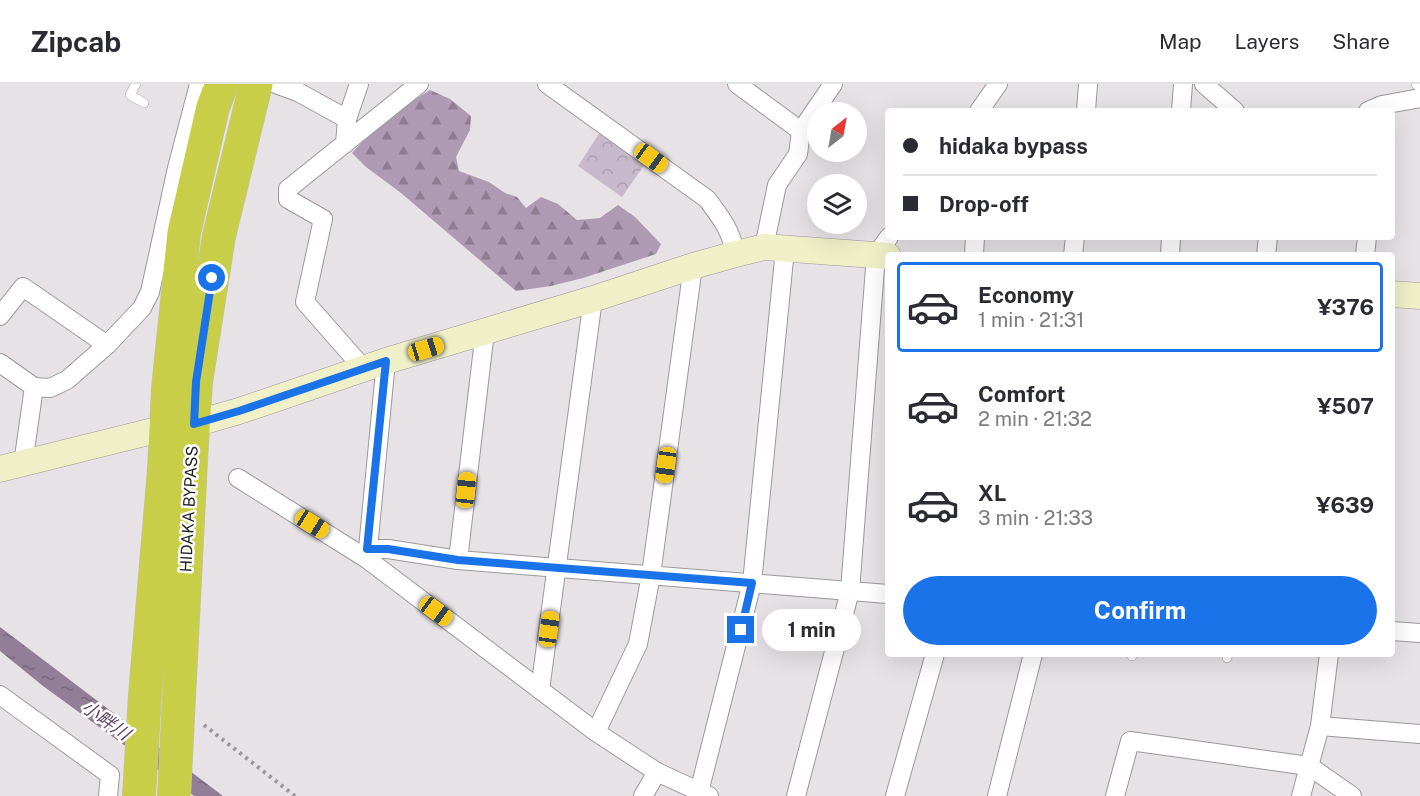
<!DOCTYPE html>
<meta charset="utf-8">
<style>
body{margin:0;font-family:"Public Sans","Noto Sans JP",sans-serif;background:#f7f7f7;color:#2b2b33;height:100vh;display:flex;flex-direction:column;font-size:22px;white-space:nowrap}
*{box-sizing:border-box;margin:0}
p{font-size:20px;color:#7c7c81}
.icon{flex:none;width:33px;height:33px;fill:none;stroke:currentColor;stroke-width:2;stroke-linecap:round;stroke-linejoin:round}
.map{position:relative;flex:1;overflow:hidden}
.drawer{position:absolute;left:885px;top:168px;width:510px;height:405px;display:flex;flex-direction:column;background:#fff;border-radius:6px;box-shadow:0 6px 24px #0002}
.drawer>*{flex:none}
.guide{position:absolute;left:885px;top:24px;width:510px;height:132px;border-radius:6px;box-shadow:0 6px 24px #0002;display:grid;align-content:center;height:132px;padding:0 18px;background:#fff}
.needle{width:39px;rotate:31deg}
.controls{position:absolute;left:807px;top:18px;display:grid;gap:12px}
.controls a{display:grid;place-items:center;width:60px;height:60px;border-radius:50%;background:#fff;box-shadow:0 6px 24px #0002;font-size:30px}
.end{position:absolute;width:27px;height:27px;margin:-14px;border:8px solid #1a73e8;background:#fff;box-shadow:0 0 0 3px #fff}
.from{border-radius:50%}
.bubble{position:absolute;height:42px;border-radius:21px;background:#fff;box-shadow:0 6px 24px #0002;font-size:20px;font-weight:700;line-height:42px;text-align:center}
.car{position:absolute;width:18px;height:36px;margin:-18px -9px;border-radius:8px;box-shadow:0 0 4px 2px #0007;background:linear-gradient(#f5c518 24%,#345 0 40%,#f5c518 0 76%,#345 0 86%,#f5c518 0)}
.guide b{display:flex;align-items:center;gap:21px;height:57px;font-size:22px}
.guide b+b{border-top:2px solid #e1e1e2}
.guide i{width:15px;height:15px;background:#2b2b33}
ul{padding:10px 0 0;list-style:none}
li{display:flex;align-items:center;gap:18px;height:90px;margin:0 12px 9px;padding:0 6px;border:3px solid transparent;border-radius:6px}
li div{flex:1}
li b{display:block;font-size:22px}
li em{font-style:normal;font-weight:700}
li.on{border-color:#1a73e8}
li>.icon{width:54px;height:54px;stroke-width:1.5}
.primary-button{display:flex;gap:12px;margin-top:auto;padding:12px 18px}
.primary-button a{flex:1;height:69px;border-radius:36px;background:#1a73e8;color:#fff;font-size:24px;font-weight:700;line-height:69px;text-align:center}
header{display:flex;align-items:center;gap:36px;box-sizing:border-box;height:84px;padding:0 30px;background:#fff;border-bottom:2px solid #e1e1e2}
header strong{font-size:28px}
nav{display:flex;gap:33px;margin-inline-start:auto;font-size:21px}
.map>svg:first-child{display:block}
.forest{fill:url(#forest-firs)}
.park{fill:url(#park-crowns)}
.water{fill:url(#water-ripples)}
.lines{fill:none;stroke-linecap:round;stroke-linejoin:round}
.lane-casing{stroke:#9b989c;stroke-width:10}
.street-casing{stroke:#9b989c;stroke-width:20}
.secondary-casing{stroke:#9b989c;stroke-width:27}
.highway-casing{stroke:#c1c1c1;stroke-width:34}
.path{stroke:#9b989b;stroke-width:4;stroke-dasharray:3 4.5;stroke-linecap:butt}
.lane{stroke:#fff;stroke-width:9}
.street{stroke:#fff;stroke-width:18}
.secondary{stroke:#eff0c8;stroke-width:26}
.highway{stroke:#c9ce48;stroke-width:33}
.route{stroke:#1a73e8;stroke-width:8}
.labels{text-anchor:middle;dominant-baseline:central;stroke-width:5;stroke-linejoin:round;paint-order:stroke}
.street-label{font-size:16px;fill:#222122;stroke:#fff}
.water-label{font-size:18px;font-style:italic;fill:#614168;stroke:#fff}
</style>
<header>
<strong>Zipcab</strong>
<nav><a>Map</a><a>Layers</a><a>Share</a></nav>
</header>
<div class="map">
<svg width="1420" height="712" viewBox="0 0 1420 712">
<defs>
<pattern id="forest-firs" width="22" height="20" patternUnits="userSpaceOnUse" patternTransform="scale(1.5)"><rect width="22" height="20" fill="#af9ab3"/><path d="M5 1l3.5 6h-7zM16 11l3.5 6h-7z" fill="#8e7d91"/></pattern>
<pattern id="park-crowns" width="20" height="18" patternUnits="userSpaceOnUse" patternTransform="scale(1.5)"><rect width="20" height="18" fill="#c8b8cb"/><path d="M2 6a3 3 0 1 1 6 0M12 15a3 3 0 1 1 6 0" fill="none" stroke="#ac9eae"/></pattern>
<pattern id="water-ripples" width="26" height="14" patternUnits="userSpaceOnUse" patternTransform="scale(1.5)"><rect width="26" height="14" fill="#937e97"/><path d="M2 4q2-2 4 0t4 0M15 11q2-2 4 0t4 0" fill="none" stroke="#78677b"/></pattern>
</defs>
<rect width="100%" height="100%" fill="#e6e2e6"/>
<path class="forest" d="M430 6 450 15 471 32 470 46 456 73 459 87 489 98 505 109 517 113 526 124 541 113 558 120 577 136 600 134 618 121 635 133 661 160 656 170 583 194 551 202 516 207 401 109 366 83 352 69C374 44 401 24 430 6Z"/>
<polygon class="park" points="600,48 645,80 622,113 578,82"/>
<polygon class="water" points="0,543 223,712 194,712 43,602 0,567"/>
<g class="lines">
<defs>
<g id="lane">
<polyline points="136,0 130,11 144,19"/>
<polyline points="1416,0 1420,4"/>
<polyline points="1132,572 1132,570"/>
<polyline points="1227,574 1228,570"/>
</g>
<g id="street">
<polyline points="276,0 298,8 347,35 345,60"/>
<path d="M547 0 707 115C722 135 730 145 736 170"/>
<polyline points="737,0 801,47"/>
<polyline points="1204,0 1235,27"/>
<polyline points="979,27 998,0"/>
<polyline points="1086,27 1088,0"/>
<polyline points="1181,27 1183,0"/>
<polyline points="1368,27 1382,21 1420,14"/>
<polyline points="347,35 359,0"/>
<polyline points="764,163 777,101 798,70 801,47 833,0"/>
<polyline points="974,171 975,153"/>
<polyline points="1073,171 1075,153"/>
<polyline points="1170,171 1171,153"/>
<polyline points="1266,171 1268,153"/>
<polyline points="1365,171 1367,153"/>
<polyline points="0,232 23,203 107,261"/>
<polyline points="0,279 34,303"/>
<polyline points="364,285 305,218 323,135 288,115 288,105 419,0"/>
<polyline points="23,380 34,303 50,304 67,296 107,261 142,224 150,208 177,84 199,0"/>
<polyline points="238,394 367,475 596,648 657,688 709,712"/>
<polyline points="367,465 388,465 458,476 888,510"/>
<polyline points="367,475 386,277"/>
<polyline points="458,476 485,247"/>
<polyline points="1392,547 1420,549"/>
<polyline points="540,606 593,215"/>
<polyline points="0,611 110,691 108,712"/>
<polyline points="1320,642 1420,650"/>
<polyline points="596,648 638,560 651,491 693,182"/>
<polyline points="699,708 752,499 785,165"/>
<polyline points="643,712 657,688"/>
<polyline points="796,712 850,507 876,171 889,153"/>
<polyline points="895,712 935,570"/>
<polyline points="997,712 1033,570"/>
<polyline points="1115,712 1130,657 1309,682 1352,712"/>
<polyline points="1301,712 1320,642 1329,570"/>
</g>
<g id="secondary">
<polyline points="1392,210 1420,212"/>
<polyline points="0,385 165,344 194,340 239,327 386,277 593,215 693,182 736,170 764,163 888,172"/>
</g>
<g id="highway">
<polyline points="139,712 145,611 164,386 168,305 184,149 213,23 222,0"/>
<polyline points="174,712 191,376 196,298 219,152 256,0"/>
</g>
</defs>
<use href="#lane" class="lane-casing"/>
<use href="#street" class="street-casing"/>
<use href="#secondary" class="secondary-casing"/>
<use href="#highway" class="highway-casing"/>
<polyline class="path" points="204,641 295,712"/>
<use href="#lane" class="lane"/>
<use href="#street" class="street"/>
<use href="#secondary" class="secondary"/>
<use href="#highway" class="highway"/>
</g>
<g class="lines">
<polyline class="route" points="212,194 196,298 194,340 239,327 386,277 367,465 388,465 458,476 752,499 741,546"/>
</g>
<g class="labels">
<g class="street-label">
<text transform="translate(189 425) rotate(-87)">HIDAKA BYPASS</text>
</g>
<g class="water-label">
<text transform="translate(106 636) rotate(35)">小畔川</text>
</g>
</g>
</svg>
<div class="controls">
<a><svg class="needle" viewBox="-14 -14 28 28"><path d="M0-13l5 13h-10z" fill="#e53935"/><path d="M0 13l5-13h-10z" fill="#7c7c81"/></svg></a>
<a><svg class="icon" aria-label="layers" viewBox="0 0 24 24"><path d="M12 4l9 5-9 5-9-5zM3 14l9 5 9-5"/></svg></a>
</div>
<i class="end from" style="left:212px;top:194px"></i>
<i class="end" style="left:741px;top:546px"></i>
<div class="bubble" style="left:762px;top:525px;width:99px">1 min</div>
<i class="car" style="left:651px;top:74px;rotate:126deg"></i>
<i class="car" style="left:426px;top:265px;rotate:73deg"></i>
<i class="car" style="left:666px;top:381px;rotate:188deg"></i>
<i class="car" style="left:466px;top:406px;rotate:6deg"></i>
<i class="car" style="left:312px;top:440px;rotate:122deg"></i>
<i class="car" style="left:436px;top:527px;rotate:127deg"></i>
<i class="car" style="left:549px;top:545px;rotate:8deg"></i>
<div class="guide">
<b><i class="from"></i>hidaka bypass</b>
<b><i></i>Drop-off</b>
</div>
<section class="drawer">
<ul>
<li class="on"><svg class="icon" aria-label="car" viewBox="0 0 24 24"><path d="M5 17H2v-5l4-1 3-4h7l3 4 3 1v5h-3M9 17h6M6 11h13"/><circle cx="7" cy="17" r="2"/><circle cx="17" cy="17" r="2"/></svg><div><b>Economy</b><p>1 min · 21:31</p></div><em>¥376</em></li>
<li><svg class="icon" aria-label="car" viewBox="0 0 24 24"><path d="M5 17H2v-5l4-1 3-4h7l3 4 3 1v5h-3M9 17h6M6 11h13"/><circle cx="7" cy="17" r="2"/><circle cx="17" cy="17" r="2"/></svg><div><b>Comfort</b><p>2 min · 21:32</p></div><em>¥507</em></li>
<li><svg class="icon" aria-label="car" viewBox="0 0 24 24"><path d="M5 17H2v-5l4-1 3-4h7l3 4 3 1v5h-3M9 17h6M6 11h13"/><circle cx="7" cy="17" r="2"/><circle cx="17" cy="17" r="2"/></svg><div><b>XL</b><p>3 min · 21:33</p></div><em>¥639</em></li>
</ul>
<div class="primary-button"><a>Confirm</a></div>
</section>
</div>
